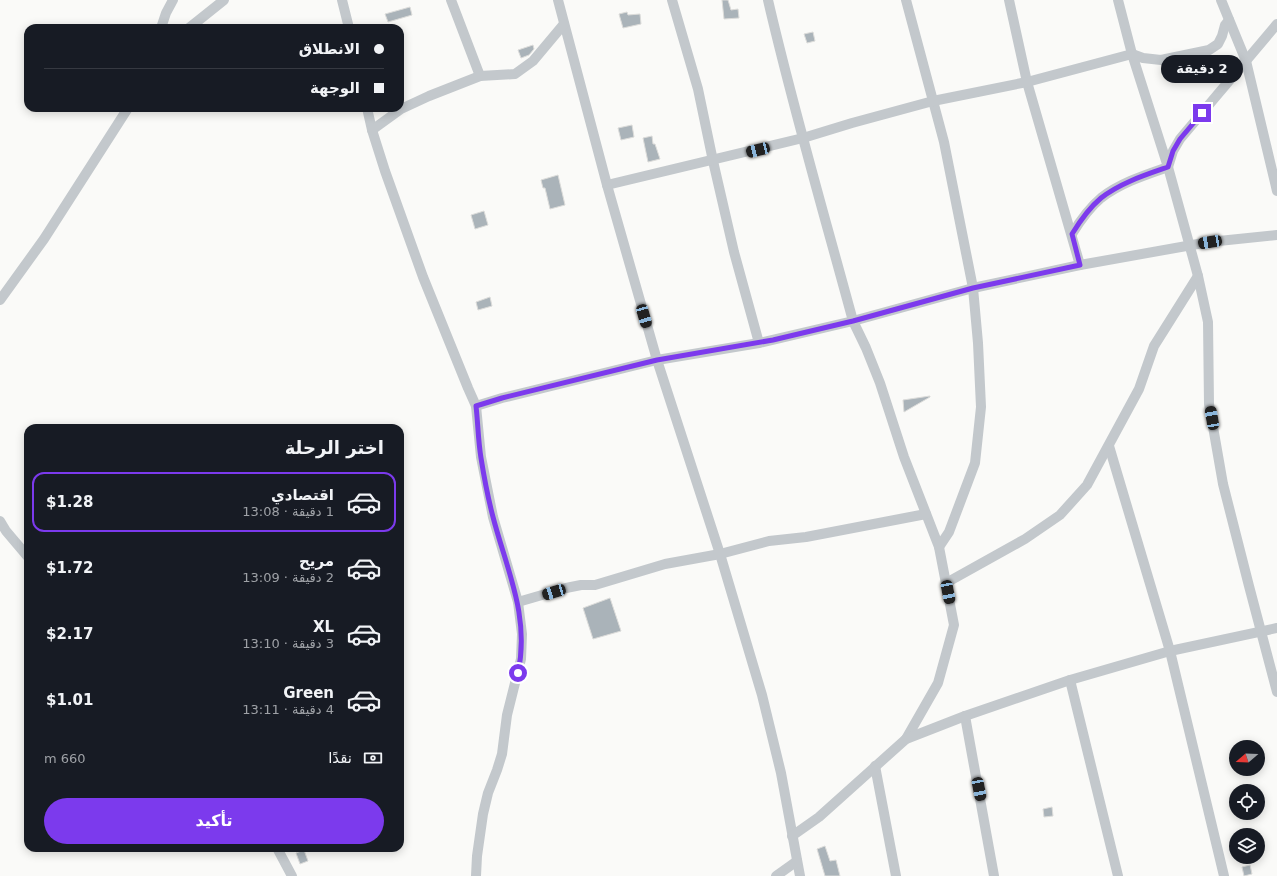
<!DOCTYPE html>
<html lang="ar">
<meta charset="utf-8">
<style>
body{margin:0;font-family:"DejaVu Sans",Vazirmatn,sans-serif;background:#20242c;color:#f1f3f6;direction:rtl;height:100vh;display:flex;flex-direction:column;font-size:15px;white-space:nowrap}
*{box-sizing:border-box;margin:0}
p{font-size:13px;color:#9ea1a6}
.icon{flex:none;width:22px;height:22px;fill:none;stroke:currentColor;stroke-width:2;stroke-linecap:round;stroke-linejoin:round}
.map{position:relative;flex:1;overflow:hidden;direction:ltr}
.details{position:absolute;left:24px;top:424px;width:380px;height:428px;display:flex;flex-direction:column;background:#171b24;border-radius:12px;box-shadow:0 2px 10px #0003;direction:rtl}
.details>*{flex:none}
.top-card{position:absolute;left:24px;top:24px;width:380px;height:88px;border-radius:12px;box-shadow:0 2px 10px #0003;direction:rtl;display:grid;align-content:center;height:88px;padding:0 20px;background:#171b24}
.needle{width:26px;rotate:251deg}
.tools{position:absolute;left:1229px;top:740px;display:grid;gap:8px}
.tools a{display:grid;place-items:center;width:36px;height:36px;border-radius:50%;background:#171b24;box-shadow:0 2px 10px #0003;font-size:20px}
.end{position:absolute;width:18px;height:18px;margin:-9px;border:5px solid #7c3aed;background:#fff;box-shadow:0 0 0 2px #fff}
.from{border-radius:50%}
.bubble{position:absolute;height:28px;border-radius:14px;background:#171b24;box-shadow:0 2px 10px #0003;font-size:13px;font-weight:700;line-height:28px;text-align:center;direction:rtl}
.car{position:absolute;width:12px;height:24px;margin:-12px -6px;border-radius:5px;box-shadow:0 0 3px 1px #0007;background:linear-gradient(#222 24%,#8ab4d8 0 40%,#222 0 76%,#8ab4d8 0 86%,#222 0)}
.top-card b{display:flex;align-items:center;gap:14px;height:38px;font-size:15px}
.top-card b+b{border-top:1px solid #363941}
.top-card i{width:10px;height:10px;background:#f1f3f6}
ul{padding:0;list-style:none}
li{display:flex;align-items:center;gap:12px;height:60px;margin:0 8px 6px;padding:0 12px;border:2px solid transparent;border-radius:12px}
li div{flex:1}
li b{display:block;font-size:15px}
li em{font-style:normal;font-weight:700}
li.current{border-color:#7c3aed}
li>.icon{width:36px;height:36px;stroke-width:1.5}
h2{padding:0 20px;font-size:18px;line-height:48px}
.pay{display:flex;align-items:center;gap:10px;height:44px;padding:0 20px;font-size:15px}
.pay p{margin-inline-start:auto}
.action{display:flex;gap:8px;margin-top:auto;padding:8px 20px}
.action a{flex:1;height:46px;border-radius:24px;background:#7c3aed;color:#fff;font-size:16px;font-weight:700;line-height:46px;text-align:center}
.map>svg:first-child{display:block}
.building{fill:#aab3b9;stroke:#dcdcda}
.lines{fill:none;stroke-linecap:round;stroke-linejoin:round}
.street{stroke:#c3c8cc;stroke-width:10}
.route{stroke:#7c3aed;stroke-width:5}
</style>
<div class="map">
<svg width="1277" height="876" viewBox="0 0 1277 876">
<rect width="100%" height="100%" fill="#fafaf8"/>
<g class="building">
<polygon points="722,0 728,0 731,10 738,9 739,18 724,19"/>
<polygon points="410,7 412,15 388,22 385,14"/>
<polygon points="627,12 628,15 640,14 641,24 623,28 619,14"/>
<polygon points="813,32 815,41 807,43 804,34"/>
<polygon points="533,45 534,49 529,55 521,58 518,50"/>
<polygon points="632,125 634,137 621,140 618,128"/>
<polygon points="652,136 653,144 655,144 660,159 648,162 643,138"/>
<polygon points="558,175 565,205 550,209 545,188 543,188 541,180"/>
<polygon points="484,211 488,225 475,229 471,215"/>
<polygon points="490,297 492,306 478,310 476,302"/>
<polygon points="930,396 930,397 904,412 903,400"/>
<polygon points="610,598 621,631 593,639 583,608"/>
<polygon points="1052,807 1053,816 1044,817 1043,809"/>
<polygon points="825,846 830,861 836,860 840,876 825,876 817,849"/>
<polygon points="304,850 308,861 300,864 296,853"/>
<polygon points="1250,865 1252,874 1244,876 1242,867"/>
</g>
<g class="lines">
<g class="street">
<polyline points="342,0 349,28"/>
<polyline points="451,0 480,76"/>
<polyline points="558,0 607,185 657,360 720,554 762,695 781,773 800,876"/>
<polyline points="672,0 698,89 713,161 734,252 759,343"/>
<path d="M768 0C793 108 824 214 853 321L866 348 880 383 904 457 939 547 954 625 938 683 906 739"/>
<polyline points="906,0 944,142 973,288 978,343 981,407 975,463 949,532 939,547"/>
<polyline points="1009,0 1027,82 1080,265"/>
<polyline points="1118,0 1132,54 1168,167 1198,276 1208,322 1209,404 1223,484 1249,586 1277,692"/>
<polyline points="1221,0 1246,61 1277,191"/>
<polyline points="161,28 166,13 173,0"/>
<polyline points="189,28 224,0"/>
<polyline points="367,108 372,130 385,171 423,277 468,388 476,406 502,398 657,360 759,343 853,321 973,288 1080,265 1209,242 1277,235"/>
<polyline points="372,130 401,109 429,96 480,76 515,74 533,61 564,24"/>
<polyline points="607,185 803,138 852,123 933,101 1027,82 1132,54 1143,58 1161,60 1209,50 1218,44 1222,36 1225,25 1229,20"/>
<path d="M1072 234C1080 221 1089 208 1101 198 1120 183 1145 175 1168 167L1173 151 1180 139 1277 24"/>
<polyline points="0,300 44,239 128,108"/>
<polyline points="1109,446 1170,651 1224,876"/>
<polyline points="0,521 6,531 28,557"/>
<polyline points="946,583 1025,539 1060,515 1087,485 1139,389 1154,346 1198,276"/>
<polyline points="518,602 566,588 581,585 595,585 665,564 720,554 769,541 806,537 926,514"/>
<polyline points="1070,680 1118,876"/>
<polyline points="965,716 994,876"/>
<polyline points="875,766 896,876"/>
<polyline points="792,836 819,817 906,739 965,716 1070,680 1170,651 1277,628"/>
<polyline points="277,848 292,876"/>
<polyline points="476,876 477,856 483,814 488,793 497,770 502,754 507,715 521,659 522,634 518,602 493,517 481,457 476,406"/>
<polyline points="776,876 797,861"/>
</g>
</g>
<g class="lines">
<path class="route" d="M518 673C530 616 507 571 493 517 488 498 484 477 481 458 478 440 478 423 476 406L502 398 657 360 773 340 853 321 973 288 1080 265 1072 234C1080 221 1089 208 1101 198 1120 183 1145 175 1168 167L1173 151 1180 139 1202 113"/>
</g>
</svg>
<div class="tools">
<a><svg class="needle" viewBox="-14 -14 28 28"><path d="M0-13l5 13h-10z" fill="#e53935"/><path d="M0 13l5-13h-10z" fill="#9ea1a6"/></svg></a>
<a><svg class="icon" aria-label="locate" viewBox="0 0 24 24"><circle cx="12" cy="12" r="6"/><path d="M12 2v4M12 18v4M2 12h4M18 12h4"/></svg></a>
<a><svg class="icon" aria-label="layers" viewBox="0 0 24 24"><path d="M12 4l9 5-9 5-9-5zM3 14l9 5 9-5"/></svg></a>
</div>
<i class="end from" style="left:518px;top:673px"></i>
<i class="end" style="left:1202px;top:113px"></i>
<div class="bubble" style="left:1161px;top:55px;width:82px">2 دقيقة</div>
<i class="car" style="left:758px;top:150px;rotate:256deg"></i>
<i class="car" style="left:1210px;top:242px;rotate:261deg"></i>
<i class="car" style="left:644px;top:316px;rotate:164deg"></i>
<i class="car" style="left:1212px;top:418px;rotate:350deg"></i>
<i class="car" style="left:554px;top:592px;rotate:253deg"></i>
<i class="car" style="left:948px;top:592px;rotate:169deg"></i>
<i class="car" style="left:979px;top:789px;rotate:169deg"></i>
<div class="top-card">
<b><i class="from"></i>الانطلاق</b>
<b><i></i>الوجهة</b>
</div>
<section class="details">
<h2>اختر الرحلة</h2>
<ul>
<li class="current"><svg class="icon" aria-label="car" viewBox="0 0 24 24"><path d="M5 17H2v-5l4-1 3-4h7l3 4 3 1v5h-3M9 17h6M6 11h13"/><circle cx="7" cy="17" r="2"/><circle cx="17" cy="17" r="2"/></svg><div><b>اقتصادي</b><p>1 دقيقة · 13:08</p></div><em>$1.28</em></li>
<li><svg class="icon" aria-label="car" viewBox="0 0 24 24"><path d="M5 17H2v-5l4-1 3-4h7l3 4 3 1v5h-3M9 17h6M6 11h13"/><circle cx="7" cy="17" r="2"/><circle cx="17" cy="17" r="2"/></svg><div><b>مريح</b><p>2 دقيقة · 13:09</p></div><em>$1.72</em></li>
<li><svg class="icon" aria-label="car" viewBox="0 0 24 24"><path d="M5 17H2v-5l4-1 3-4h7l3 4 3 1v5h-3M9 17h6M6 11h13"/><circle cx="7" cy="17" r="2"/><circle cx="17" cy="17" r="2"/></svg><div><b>XL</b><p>3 دقيقة · 13:10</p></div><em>$2.17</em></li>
<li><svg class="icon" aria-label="car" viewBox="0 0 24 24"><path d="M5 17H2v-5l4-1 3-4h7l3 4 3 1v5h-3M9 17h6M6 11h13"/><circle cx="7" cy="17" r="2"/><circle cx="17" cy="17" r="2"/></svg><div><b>Green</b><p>4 دقيقة · 13:11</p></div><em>$1.01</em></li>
</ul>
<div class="pay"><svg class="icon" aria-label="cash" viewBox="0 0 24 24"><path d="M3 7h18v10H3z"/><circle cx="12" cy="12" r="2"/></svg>نقدًا<p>660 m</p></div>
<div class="action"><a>تأكيد</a></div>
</section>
</div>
